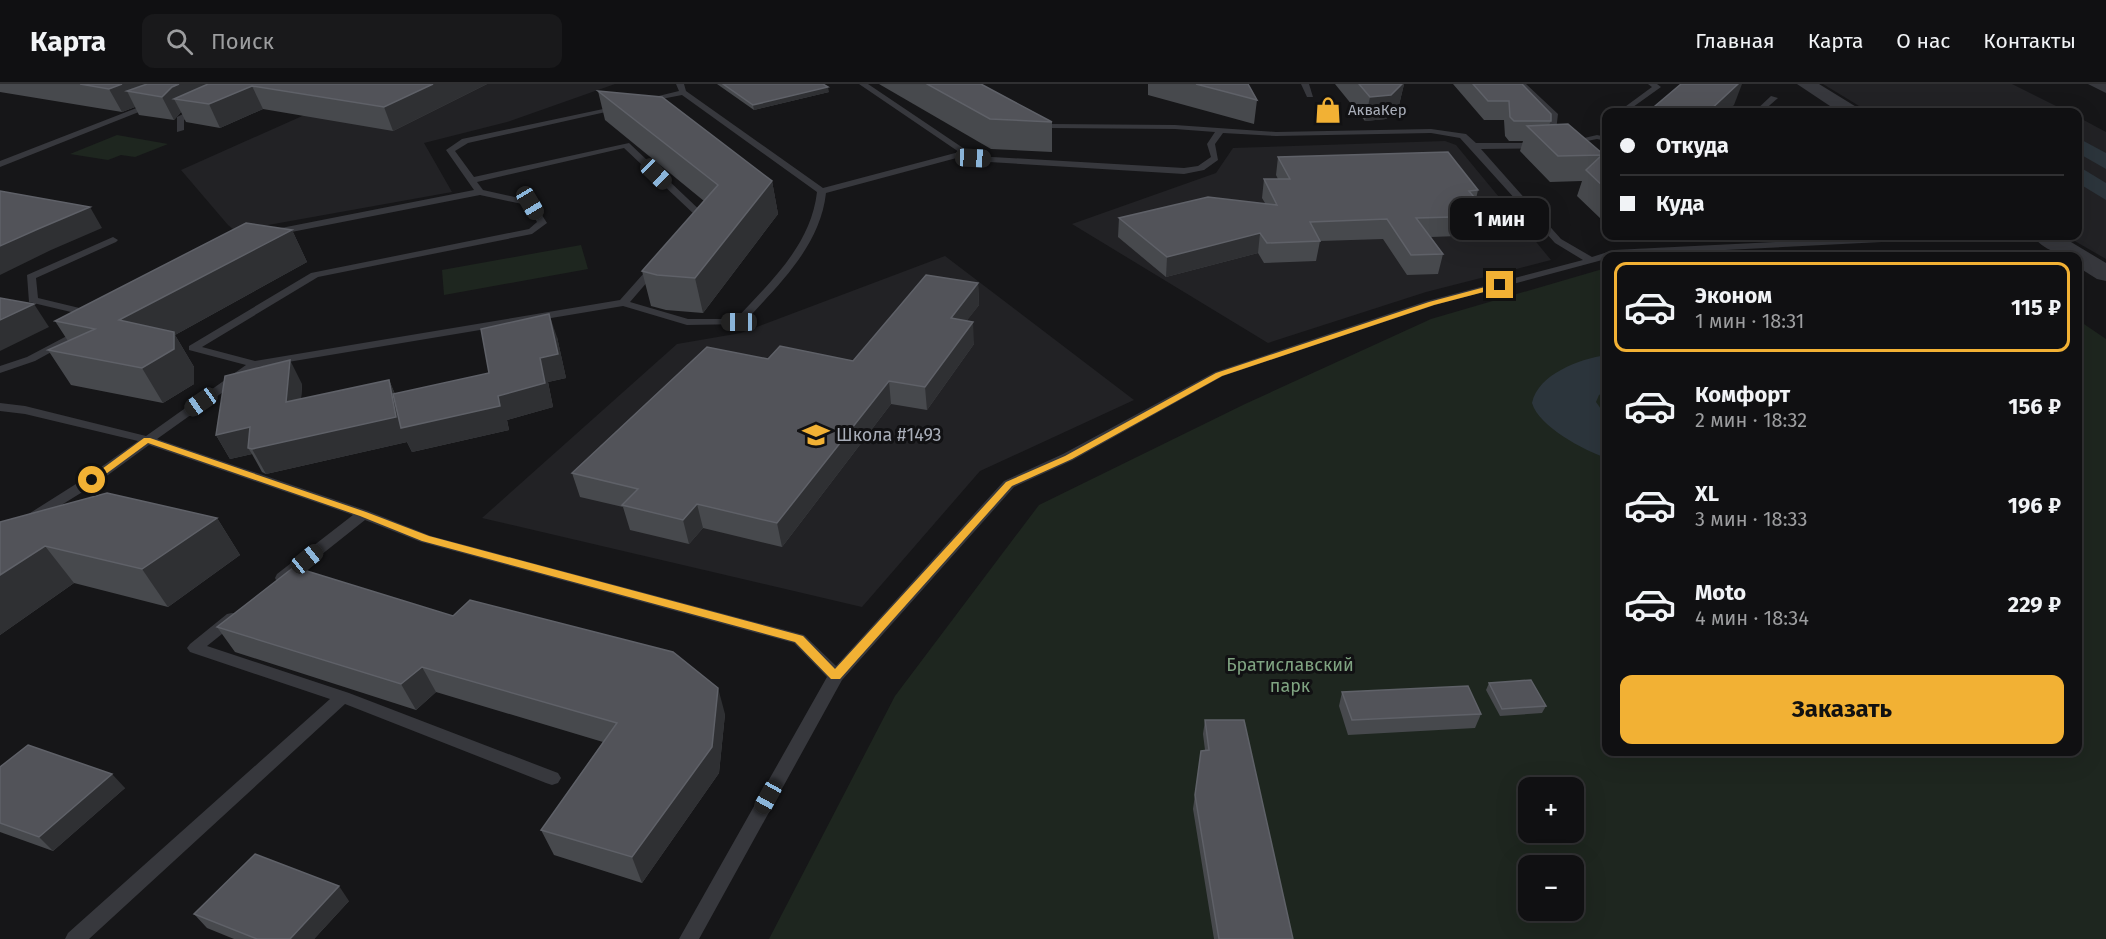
<!DOCTYPE html>
<html lang="ru">
<meta charset="utf-8">
<style>
body{margin:0;font-family:"Fira Sans",sans-serif;background:#19191b;color:#f1f3f6;height:100vh;display:flex;flex-direction:column;font-size:22px;white-space:nowrap}
*{box-sizing:border-box;margin:0}
p{font-size:20px;color:#9c9d9f}
.icon{flex:none;width:33px;height:33px;fill:none;stroke:currentColor;stroke-width:2;stroke-linecap:round;stroke-linejoin:round}
.map{position:relative;flex:1;overflow:hidden}
.panel{position:absolute;left:1602px;top:168px;width:480px;height:504px;display:flex;flex-direction:column;background:#101012;border-radius:12px;box-shadow:0 6px 24px #0002,0 0 0 2px #303032}
.panel>*{flex:none}
.banner{position:absolute;left:1602px;top:24px;width:480px;height:132px;border-radius:12px;box-shadow:0 6px 24px #0002,0 0 0 2px #303032;display:grid;align-content:center;height:132px;padding:0 18px;background:#101012}
.tools{position:absolute;left:1518px;top:693px;display:grid;gap:12px}
.tools a{display:grid;place-items:center;width:66px;height:66px;border-radius:12px;background:#101012;box-shadow:0 6px 24px #0002,0 0 0 2px #303032;font-size:30px}
.end{position:absolute;width:27px;height:27px;margin:-14px;border:8px solid #f2b134;background:#111;box-shadow:0 0 0 3px #111}
.from{border-radius:50%}
.bubble{position:absolute;height:42px;border-radius:12px;background:#101012;box-shadow:0 6px 24px #0002,0 0 0 2px #303032;font-size:20px;font-weight:700;line-height:42px;text-align:center}
.car{position:absolute;width:18px;height:36px;margin:-18px -9px;border-radius:8px;box-shadow:0 0 4px 2px #0007;background:linear-gradient(#222 24%,#8ab4d8 0 40%,#222 0 76%,#8ab4d8 0 86%,#222 0)}
.banner b{display:flex;align-items:center;gap:21px;height:57px;font-size:22px}
.banner b+b{border-top:2px solid #303032}
.banner i{width:15px;height:15px;background:#f1f3f6}
ul{padding:10px 0 0;list-style:none}
li{display:flex;align-items:center;gap:18px;height:90px;margin:0 12px 9px;padding:0 6px;border:3px solid transparent;border-radius:12px}
li div{flex:1}
li b{display:block;font-size:22px}
li em{font-style:normal;font-weight:700}
li.active{border-color:#f2b134}
li>.icon{width:54px;height:54px;stroke-width:1.5}
.primary-button{display:flex;gap:12px;margin-top:auto;padding:12px 18px}
.primary-button a{flex:1;height:69px;border-radius:12px;background:#f2b134;color:#111;font-size:24px;font-weight:700;line-height:69px;text-align:center}
header{display:flex;align-items:center;gap:36px;box-sizing:border-box;height:84px;padding:0 30px;background:#101012;border-bottom:2px solid #303032}
header strong{font-size:28px}
nav{display:flex;gap:33px;margin-inline-start:auto;font-size:21px}
.search{width:420px;height:54px;background:#19191b;display:flex;align-items:center;gap:15px;box-sizing:border-box;padding:0 21px;border-radius:12px;color:#9c9d9f;font-size:22px}
.map>svg:first-child{display:block}
.built{fill:#222225}
.green{fill:#1e261f;fill-rule:evenodd}
.water{fill:#2c353c}
.lines{fill:none;stroke-linecap:round;stroke-linejoin:round}
.service{fill:#37383d;fill-rule:evenodd}
.minor{fill:#37383d;fill-rule:evenodd}
.tertiary{fill:#37383d;fill-rule:evenodd}
.wall{fill:#47494d}
.shaded-wall{fill:#2f3033}
.building{fill:#525359;stroke:#5f6168;stroke-width:1.5}
.route{fill:#f2b134}
.labels{text-anchor:middle;dominant-baseline:central;stroke-width:6;stroke-linejoin:round;paint-order:stroke}
.far-poi-label{font-size:15px;fill:#a8adb8;stroke:#111113;text-anchor:start}
.poi-label{font-size:18px;fill:#a8adb8;stroke:#111113;text-anchor:start}
.park-label{font-size:18px;fill:#7fa381;stroke:#111113}
</style>
<header>
<strong>Карта</strong>
<div class="search"><svg class="icon" aria-label="search" viewBox="0 0 24 24"><circle cx="10" cy="10" r="6"/><path d="M15 15l6 6"/></svg>Поиск</div>
<nav><a>Главная</a><a>Карта</a><a>О нас</a><a>Контакты</a></nav>
</header>
<div class="map">
<svg width="2106" height="855" viewBox="0 0 2106 855">
<rect width="100%" height="100%" fill="#161618"/>
<g class="built">
<polygon points="374,0 615,0 507,38 424,59 452,108 257,143 239,150 228,141 181,86"/>
<polygon points="1823,0 2012,0 2068,28 1869,28"/>
<polygon points="2078,33 2106,48 2106,175 2066,152 2078,152"/>
<polygon points="1445,57 1456,61 1551,176 1426,208 1268,259 1072,140 1216,89 1233,64"/>
<polygon points="945,172 1134,316 980,387 862,523 482,434 677,260 741,249"/>
</g>
<g class="green">
<polygon points="117,51 168,60 135,73 121,71 108,76 70,70"/>
<polygon points="581,161 588,185 444,211 442,186"/>
<path d="M1606 184V668H2078V236L2106 255V855H769L895 612 1039 421 1245 320 1431 235ZM1528 704H1574V748H1528ZM1528 782H1574V826H1528Z"/>
</g>
<g class="water">
<polygon points="2078,54 2106,69 2106,85 2078,69"/>
<polygon points="2078,82 2106,99 2106,116 2078,99"/>
<path d="M1606 271V307L1599 311 1596 318 1606 332V374C1584 366 1539 343 1532 319 1538 290 1580 275 1606 271Z"/>
</g>
<g class="lines">
<g class="service">
<path d="M676 0H684L686 7 823 104 959 68 859 0H868L975 72 1184 84 1198 82 1211 73 1207 60 1215 48 1175 45 1049 44 1032 35 1036 33 1051 40 1175 41 1276 48 1431 45 1466 50 1476 59H1547L1550 31 1518 0H1526L1558 30 1554 64 1481 65 1561 155 1592 173 1614 166 1895 152H1946L1941 155 1606 172V175L1435 221 1223 292 1073 376 1014 403 842 596 699 855H679L827 593 794 559 421 458 365 436 287 498H277L275 494 277 490 353 431 149 361 97 399 0 459V448L87 393 138 357 25 330 0 327V319L25 322 146 352 246 281 189 266V262L311 189 529 145 537 138 527 121 480 111 271 152 266 149 271 146 474 106 446 66 462 55 622 21V25H619L468 59 455 67 474 93 629 59 706 132 698 141H692L690 139 696 132 624 64 477 98 483 106 533 117 547 139 532 150 318 193 202 263 255 277 620 216 652 180 656 179 661 182 630 218 688 235H736C771 197 811 161 817 108L682 11 646 18 642 16 679 7ZM1223 49 1276 52 1431 49 1460 54 1555 159 1583 176 1427 217 1215 288 1063 370 1004 397 836 582 804 551 431 452 368 427 157 355 258 283 623 222 687 241 743 240C778 201 820 163 826 109L964 72 973 77 1184 90 1204 86 1218 76 1215 60Z"/>
<polygon points="1301,0 1309,0 1313,13 1307,13"/>
<polygon points="1648,0 1657,0 1661,3 1626,28 1618,28 1652,3"/>
<polygon points="1771,12 1778,14 1762,28 1754,28"/>
<polygon points="152,18 159,20 0,83 0,77"/>
<polygon points="195,24 202,26 184,36 184,46 177,48 177,33"/>
<polygon points="1597,51 1606,53 1606,57 1597,55 1567,61 1563,59"/>
<polygon points="113,153 118,156 116,158 36,194 38,214 96,228 96,232 92,233 29,218 27,191"/>
<polygon points="82,244 86,245 86,249 35,277 0,289 0,282 27,273"/>
<polygon points="232,529 237,530 240,534 237,538 207,562 349,609 558,689 561,694 558,699 552,701 546,699 345,620 89,855 65,855 68,849 330,615 190,568 187,564 190,560 227,530"/>
</g>
<polygon class="minor" points="2088,0 2106,0 2106,9"/>
<g class="tertiary">
<polygon points="1797,0 1819,0 1858,24 1861,28 1839,28"/>
<path d="M2033 152H2061L2106 179V197L2097 195 2078 183V172C2061 172 2043 166 2033 152Z"/>
</g>
</g>
<g class="wall">
<polygon points="0,0 487,0 393,47 263,25 220,44 186,38 181,28 174,36 139,31 135,23 122,28 0,8"/>
<polygon points="717,0 823,0 829,8 754,26"/>
<polygon points="879,0 981,0 1052,38 1052,68 991,65"/>
<polygon points="1148,0 1248,0 1257,16 1254,40 1148,11"/>
<polygon points="1335,0 1404,0 1399,21 1386,35 1365,37"/>
<polygon points="1453,0 1522,0 1551,37 1549,41 1603,70 1606,67 1606,135 1601,135 1577,112 1582,97 1550,98 1520,67 1523,57 1509,57 1505,52 1504,36 1484,36"/>
<polygon points="598,7 772,97 778,130 703,229 666,226 651,222 642,187 704,117 605,36"/>
<polygon points="1278,73 1478,106 1476,115 1490,132 1485,151 1431,153 1443,170 1438,190 1407,191 1383,155 1320,157 1316,177 1264,179 1258,169 1166,193 1118,153 1119,134 1265,119 1262,114 1264,95 1278,95 1276,91"/>
<polygon points="292,146 307,178 175,251 194,283 194,300 163,319 71,301 48,266 68,257 55,237"/>
<polygon points="978,199 979,221 967,236 974,260 927,326 891,320 782,463 703,444 689,460 630,446 623,423 580,413 572,389 768,275 853,277"/>
<polygon points="557,253 566,294 548,298 553,323 507,336 509,346 412,368 407,358 266,390 262,388 252,370 230,375 216,351 302,300 301,315 389,296 395,310 489,289"/>
<polygon points="217,434 240,471 168,523 74,499 0,551 0,438"/>
<polygon points="217,543 725,630 719,689 642,799 554,771 541,746 603,658 436,608 416,626 235,568"/>
<polygon points="1489,599 1546,622 1542,629 1500,632 1486,606"/>
<polygon points="1342,608 1481,630 1475,644 1348,651 1339,622"/>
<polygon points="1205,636 1293,855 1214,855 1193,725 1201,667 1205,666 1203,650"/>
<polygon points="0,683 125,704 53,767 0,748"/>
<polygon points="349,817 314,855 234,855 207,844 194,830"/>
</g>
<g class="shaded-wall">
<polygon points="122,0 248,0 174,15 181,28 174,36 162,13 127,7 135,23 122,28 109,5"/>
<polygon points="433,0 487,0 393,47 384,23"/>
<polygon points="1402,0 1404,0 1399,21 1386,35 1365,37 1370,13"/>
<polygon points="1738,0 1742,0 1734,21 1726,28 1708,28"/>
<polygon points="252,2 263,25 220,44 209,20"/>
<polygon points="828,3 829,8 754,26 753,21"/>
<polygon points="772,97 778,130 703,229 695,194"/>
<polygon points="90,123 102,144 51,166 0,191 0,162 38,145"/>
<polygon points="292,146 307,178 175,251 194,283 194,300 163,319 142,284 119,236"/>
<polygon points="1260,149 1258,169 1166,193 1167,173"/>
<polygon points="978,199 979,221 952,256 951,234"/>
<polygon points="34,220 49,243 0,267 0,236"/>
<polygon points="549,230 557,253 566,294 548,298 553,323 507,336 509,346 412,368 407,358 266,390 252,365 248,364 252,370 230,375 216,351 250,343 389,296 399,320 498,312 540,274"/>
<polygon points="973,238 974,260 927,326 925,303"/>
<polygon points="290,276 302,300 299,342 286,318"/>
<polygon points="889,297 891,320 782,463 777,439"/>
<polygon points="697,420 703,444 689,460 683,436"/>
<polygon points="217,434 240,471 168,523 142,485"/>
<polygon points="45,462 74,499 0,551 0,491"/>
<polygon points="422,583 436,608 416,626 401,600"/>
<polygon points="718,604 725,630 719,689 642,799 632,773"/>
<polygon points="112,690 125,704 53,767 39,753"/>
<polygon points="339,802 349,817 314,855 290,855"/>
</g>
<g class="building">
<polygon points="80,0 122,0 109,5"/>
<polygon points="147,0 179,0 172,3 162,13 127,7"/>
<polygon points="208,0 433,0 384,23 252,2 209,20 174,15"/>
<polygon points="723,0 823,0 828,3 753,21"/>
<polygon points="927,0 981,0 1052,38 990,35"/>
<polygon points="1196,0 1248,0 1257,16"/>
<polygon points="1359,0 1402,0 1391,11 1370,13"/>
<polygon points="1473,0 1522,0 1551,30 1551,37 1514,37 1510,33 1509,17 1488,17"/>
<polygon points="1681,0 1738,0 1708,28 1648,28"/>
<polygon points="598,7 662,13 772,97 695,194 657,191 642,187 718,101"/>
<polygon points="1568,40 1603,70 1606,67 1606,105 1586,86 1602,71 1558,72 1527,42"/>
<polygon points="1448,68 1478,106 1469,107 1490,132 1416,134 1443,170 1411,171 1387,135 1310,138 1320,157 1267,159 1260,149 1167,173 1119,134 1208,113 1277,121 1264,95 1290,95 1278,73"/>
<polygon points="0,107 90,123 38,145 0,162"/>
<polygon points="246,139 292,146 119,236 174,248 174,265 142,284 48,266 95,245 55,237"/>
<polygon points="926,191 978,199 951,234 973,238 925,303 889,297 777,439 697,420 683,436 622,421 638,405 572,389 707,263 768,275 780,262 853,277"/>
<polygon points="0,214 34,220 0,236"/>
<polygon points="549,230 558,270 540,274 545,299 498,312 500,322 401,344 393,310 489,289 481,245"/>
<polygon points="290,276 286,318 389,296 396,333 252,365 248,364 250,343 216,351 225,292"/>
<polygon points="107,409 217,434 142,485 45,462 0,491 0,438"/>
<polygon points="294,483 453,532 470,516 673,568 718,604 712,663 632,773 541,746 617,639 422,583 401,600 217,543"/>
<polygon points="1531,596 1546,622 1502,625 1489,599"/>
<polygon points="1468,602 1481,630 1352,636 1342,608"/>
<polygon points="1205,636 1244,636 1293,855 1219,855 1195,711 1201,667 1209,666"/>
<polygon points="28,661 112,690 39,753 0,739 0,683"/>
<polygon points="255,770 339,802 290,855 257,855 194,830"/>
</g>
<polygon class="route" points="1500,199 1503,203 1434,221 1222,292 1072,375 1012,402 840,595 831,595 795,558 422,457 360,432 148,359 95,398 87,396 144,354 150,354 366,428 429,452 803,552 835,585 1006,398 1065,372 1216,289 1429,218"/>
<defs>
<symbol id="shop-bare" viewBox="-9 -9 18 18"><path d="M-5-2.5h2.3a2.7 3.5 0 0 1 5.4 0H5L5.5 6h-11ZM-1.5-2.5h3a1.5 2.3 0 0 0-3 0Z" fill="#f2b134" stroke="#111113" stroke-width="2.5" paint-order="stroke"/></symbol>
<symbol id="school-bare" viewBox="-9 -9 18 18"><path d="M0-5L7-2L0 1L-7-2ZM-4 1L0 2.5L4 1V4Q0 6-4 4Z" fill="#f2b134" stroke="#111113" stroke-width="2.5" paint-order="stroke"/></symbol>
</defs>
<g fill-rule="evenodd">
<use href="#shop-bare" x="1309" y="7" width="38" height="38"/>
<use href="#school-bare" x="797" y="332" width="38" height="38"/>
</g>
<g class="labels">
<g class="far-poi-label">
<text x="1348" y="26">АкваКер</text>
</g>
<g class="poi-label">
<text x="836" y="351">Школа #1493</text>
</g>
<g class="park-label">
<text x="1290" y="581">Братиславский<tspan x="1290" dy="21">парк</tspan></text>
</g>
</g>
</svg>
<div class="tools">
<a>+</a>
<a>−</a>
</div>
<i class="end from" style="left:92px;top:396px"></i>
<i class="end" style="left:1500px;top:201px"></i>
<div class="bubble" style="left:1450px;top:114px;width:99px">1 мин</div>
<i class="car" style="left:973px;top:74px;rotate:93deg"></i>
<i class="car" style="left:656px;top:90px;rotate:134deg"></i>
<i class="car" style="left:530px;top:119px;rotate:149deg"></i>
<i class="car" style="left:739px;top:238px;rotate:270deg"></i>
<i class="car" style="left:201px;top:318px;rotate:235deg"></i>
<i class="car" style="left:307px;top:475px;rotate:51deg"></i>
<i class="car" style="left:768px;top:713px;rotate:209deg"></i>
<div class="banner">
<b><i class="from"></i>Откуда</b>
<b><i></i>Куда</b>
</div>
<section class="panel">
<ul>
<li class="active"><svg class="icon" aria-label="car" viewBox="0 0 24 24"><path d="M5 17H2v-5l4-1 3-4h7l3 4 3 1v5h-3M9 17h6M6 11h13"/><circle cx="7" cy="17" r="2"/><circle cx="17" cy="17" r="2"/></svg><div><b>Эконом</b><p>1 мин · 18:31</p></div><em>115 ₽</em></li>
<li><svg class="icon" aria-label="car" viewBox="0 0 24 24"><path d="M5 17H2v-5l4-1 3-4h7l3 4 3 1v5h-3M9 17h6M6 11h13"/><circle cx="7" cy="17" r="2"/><circle cx="17" cy="17" r="2"/></svg><div><b>Комфорт</b><p>2 мин · 18:32</p></div><em>156 ₽</em></li>
<li><svg class="icon" aria-label="car" viewBox="0 0 24 24"><path d="M5 17H2v-5l4-1 3-4h7l3 4 3 1v5h-3M9 17h6M6 11h13"/><circle cx="7" cy="17" r="2"/><circle cx="17" cy="17" r="2"/></svg><div><b>XL</b><p>3 мин · 18:33</p></div><em>196 ₽</em></li>
<li><svg class="icon" aria-label="car" viewBox="0 0 24 24"><path d="M5 17H2v-5l4-1 3-4h7l3 4 3 1v5h-3M9 17h6M6 11h13"/><circle cx="7" cy="17" r="2"/><circle cx="17" cy="17" r="2"/></svg><div><b>Moto</b><p>4 мин · 18:34</p></div><em>229 ₽</em></li>
</ul>
<div class="primary-button"><a>Заказать</a></div>
</section>
</div>
